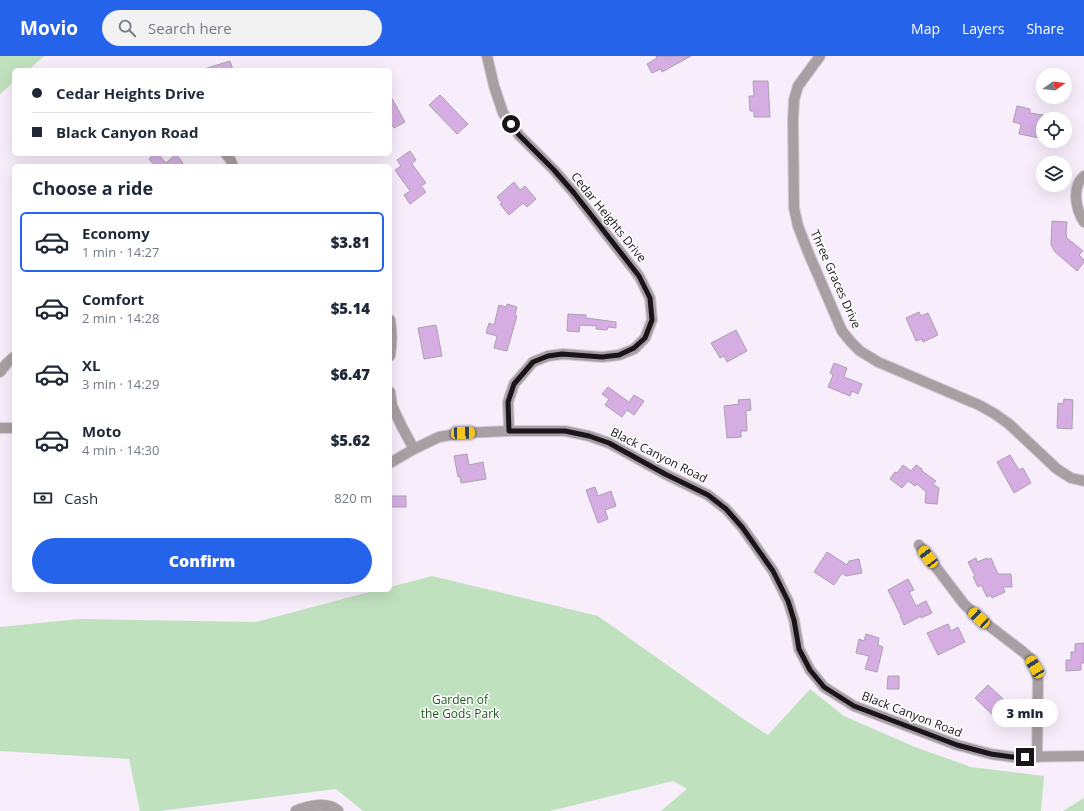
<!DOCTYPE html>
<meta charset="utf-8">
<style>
body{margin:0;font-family:"Open Sans",sans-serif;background:#f2f2f3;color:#1f2937;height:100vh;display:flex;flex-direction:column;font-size:15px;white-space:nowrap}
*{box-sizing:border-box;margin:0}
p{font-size:13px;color:#747a83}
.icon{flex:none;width:22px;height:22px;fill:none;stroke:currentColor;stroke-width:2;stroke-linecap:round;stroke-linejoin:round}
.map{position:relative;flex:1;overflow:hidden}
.side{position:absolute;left:12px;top:108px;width:380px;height:428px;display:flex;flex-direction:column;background:#fff;border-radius:6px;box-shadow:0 4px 16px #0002}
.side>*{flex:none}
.hud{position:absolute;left:12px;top:12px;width:380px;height:88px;border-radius:6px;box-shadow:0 4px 16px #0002;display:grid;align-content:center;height:88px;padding:0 20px;background:#fff}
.needle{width:26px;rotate:76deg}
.controls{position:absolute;left:1036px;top:12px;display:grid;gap:8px}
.controls a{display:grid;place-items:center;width:36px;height:36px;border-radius:50%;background:#fff;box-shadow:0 4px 16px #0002;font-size:20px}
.end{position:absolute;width:18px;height:18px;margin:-9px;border:5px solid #19151a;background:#fff;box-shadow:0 0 0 2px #fff}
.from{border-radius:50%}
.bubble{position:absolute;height:28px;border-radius:14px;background:#fff;box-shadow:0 4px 16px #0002;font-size:13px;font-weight:800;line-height:28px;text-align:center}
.car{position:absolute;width:12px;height:24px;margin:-12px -6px;border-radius:5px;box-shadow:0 0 3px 1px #0007;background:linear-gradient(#f5c518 24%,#345 0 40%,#f5c518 0 76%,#345 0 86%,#f5c518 0)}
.hud b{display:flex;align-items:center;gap:14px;height:38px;font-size:15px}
.hud b+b{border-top:1px solid #e0e1e3}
.hud i{width:10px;height:10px;background:#1f2937}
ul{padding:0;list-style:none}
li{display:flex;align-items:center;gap:12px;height:60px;margin:0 8px 6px;padding:0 12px;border:2px solid transparent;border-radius:6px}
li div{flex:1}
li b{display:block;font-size:15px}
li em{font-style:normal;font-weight:800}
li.on{border-color:#2563eb}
li>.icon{width:36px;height:36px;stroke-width:1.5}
h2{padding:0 20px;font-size:18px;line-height:48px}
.pay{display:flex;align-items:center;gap:10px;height:44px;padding:0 20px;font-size:15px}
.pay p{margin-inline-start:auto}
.cta{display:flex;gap:8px;margin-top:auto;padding:8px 20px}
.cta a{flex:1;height:46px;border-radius:24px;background:#2563eb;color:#fff;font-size:16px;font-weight:800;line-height:46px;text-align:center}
header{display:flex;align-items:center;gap:24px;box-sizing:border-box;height:56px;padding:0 20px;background:#2563eb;color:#fff}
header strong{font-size:19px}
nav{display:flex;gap:22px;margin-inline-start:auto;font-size:14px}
.search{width:280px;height:36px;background:#f2f2f3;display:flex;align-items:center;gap:10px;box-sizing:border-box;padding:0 14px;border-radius:22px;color:#747a83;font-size:15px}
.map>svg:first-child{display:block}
.green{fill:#c0e1be}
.building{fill:#d5ade3;stroke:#aaa1ae}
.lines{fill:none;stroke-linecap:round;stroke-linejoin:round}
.minor-casing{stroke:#d3cad7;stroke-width:12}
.tertiary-casing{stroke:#d3cad7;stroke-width:12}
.minor{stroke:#a79fa1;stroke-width:10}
.tertiary{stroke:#a79fa1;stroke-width:11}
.route{stroke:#19151a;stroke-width:5}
.labels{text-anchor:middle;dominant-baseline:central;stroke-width:3;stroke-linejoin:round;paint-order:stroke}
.street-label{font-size:12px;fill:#19151a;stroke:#fff}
.park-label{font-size:12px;fill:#195a19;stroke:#fff}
</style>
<header>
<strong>Movio</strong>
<div class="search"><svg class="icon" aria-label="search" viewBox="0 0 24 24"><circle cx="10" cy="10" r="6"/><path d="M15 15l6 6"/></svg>Search here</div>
<nav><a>Map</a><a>Layers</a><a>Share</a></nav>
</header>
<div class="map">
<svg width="1084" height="755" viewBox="0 0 1084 755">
<rect width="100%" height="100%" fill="#f7edfb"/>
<g class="green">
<polygon points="0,0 44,0 28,14 14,14 14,26 0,38"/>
<polygon points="432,520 598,560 742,662 768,679 810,633 844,660 915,691 971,711 1044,720 1041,755 661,755 687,733 673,725 550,755 363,755 336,733 159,755 140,755 129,703 0,695 0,571 79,563 256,566 377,534 390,534 390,531"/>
<polygon points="1084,742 1084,755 1063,755"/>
</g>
<g class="building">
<polygon points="656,0 691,0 662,16 661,13 652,17 647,8 657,2"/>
<polygon points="230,5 233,14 207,14 207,12"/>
<polygon points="753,25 768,25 770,61 754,61 754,55 750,55 749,40 754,40"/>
<polygon points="390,39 405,66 394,72 390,66"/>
<polygon points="440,39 468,68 457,78 429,49"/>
<polygon points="1017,50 1030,53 1030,57 1043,59 1043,78 1041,78 1040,82 1019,78 1021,68 1013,66"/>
<polygon points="410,95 416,104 412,108 426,127 421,130 426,136 410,148 404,139 410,135 395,114 401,110 397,104"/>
<polygon points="154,98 158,98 166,107 176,98 183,107 180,110 155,110 149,103"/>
<polygon points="514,126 520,134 525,130 536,143 527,151 523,147 509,159 500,148 502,147 497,141"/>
<polygon points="1052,165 1067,166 1066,177 1067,182 1083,195 1079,199 1084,204 1084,206 1077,215 1055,196 1051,189"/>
<polygon points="507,248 517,251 515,259 517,260 507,295 494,292 497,280 486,277 489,267 494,269 499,249 506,251"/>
<polygon points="919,256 921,260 928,257 938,279 923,286 922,283 916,285 906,262"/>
<polygon points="568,258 586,259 586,262 616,266 616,272 608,271 607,274 596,273 597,270 580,269 579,276 567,275"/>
<polygon points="436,269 442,300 424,303 418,272"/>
<polygon points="736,274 747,295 727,306 724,300 720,302 711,287"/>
<polygon points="834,307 847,312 844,321 862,328 858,338 852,335 850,340 828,331 833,319 830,317"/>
<polygon points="608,331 629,346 634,339 644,345 634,359 627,354 622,361 605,349 609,343 602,338"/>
<polygon points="750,343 751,354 746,355 747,375 741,375 741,381 727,382 724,350 739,348 738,344"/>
<polygon points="1064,343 1073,344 1072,373 1057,372 1058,347 1063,348"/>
<polygon points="467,398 469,409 483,406 486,423 461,427 460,420 458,421 454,400"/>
<polygon points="1010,399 1019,414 1023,412 1031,427 1014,437 997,406"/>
<polygon points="903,409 911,415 916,409 922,413 922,415 936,425 933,428 939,432 937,448 925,447 926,436 917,428 915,430 908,425 902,432 890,423 895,416 897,417"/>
<polygon points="595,431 598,440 611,435 616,450 605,454 608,463 598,467 586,434"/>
<rect x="391" y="440" width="15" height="11"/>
<polygon points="827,496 847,509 849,505 859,503 862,517 846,520 842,517 834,529 814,516"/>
<polygon points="976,502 977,506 987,502 988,504 991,502 998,518 1011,518 1012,531 1003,531 1005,536 992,542 991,539 987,541 981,529 978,531 973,521 975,520 968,506"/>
<polygon points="908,523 914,534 909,536 916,550 926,545 932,557 921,562 921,560 904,569 900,560 901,560 888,534"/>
<polygon points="948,568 951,575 958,571 965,586 938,599 927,577"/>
<polygon points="866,578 879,582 878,589 883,591 877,616 865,613 869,600 856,597 859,583 864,585"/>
<polygon points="1084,587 1084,607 1081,607 1081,614 1066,615 1066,604 1071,604 1071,596 1075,596 1075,588"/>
<polygon points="888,620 899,620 899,633 887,633"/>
<polygon points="988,629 1013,652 1000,666 975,642"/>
</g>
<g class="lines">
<defs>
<g id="minor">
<polyline points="487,0 494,30 503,57 519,79 554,114 574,137 639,220 650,242 652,264 645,282 634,293 619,299 602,301 563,298 548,300 533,306 514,328 508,346 509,375"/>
<polyline points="820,0 798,30 794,44 793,64 794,152 798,170 808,196 842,275 851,286 860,295 878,306 979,349 995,358 1009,368 1057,413 1071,422 1084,425"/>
<polyline points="226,98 230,103 233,110"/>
<path d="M1084 120C1071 131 1076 154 1084 166"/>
<path d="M390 264C392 276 392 288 390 300"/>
<polyline points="0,316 7,307 14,301"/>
<polyline points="390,336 392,350 402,371 414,393"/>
<polyline points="0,372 14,372"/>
<polyline points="390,407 414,393 439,381 463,377 509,375 565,375 589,380 609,387 665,418 708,439 726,453 742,471 773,515 788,545 794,564 799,593 810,614 824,631 854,650 957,689 991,698 1013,701 1084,700"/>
<polyline points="919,489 964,548 979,562 1022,595 1029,601 1035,611 1038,624 1037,701"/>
</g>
<path id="tertiary" d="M296 755C307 750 328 745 338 755"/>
</defs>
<use href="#minor" class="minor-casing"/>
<use href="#tertiary" class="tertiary-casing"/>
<use href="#minor" class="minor"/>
<use href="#tertiary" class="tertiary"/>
</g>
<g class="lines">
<polyline class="route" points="511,68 519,79 554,114 574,137 639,220 650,242 652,264 645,282 634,292 619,299 602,301 562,298 548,300 533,306 514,328 508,346 509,375 565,375 589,380 609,387 665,418 708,439 726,453 742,471 773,515 788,545 794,564 799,593 810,614 824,631 854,650 957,689 991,698 1012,701 1025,701"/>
</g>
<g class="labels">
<g class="street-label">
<text transform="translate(609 161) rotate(51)">Cedar Heights Drive</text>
<text transform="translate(836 223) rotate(66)">Three Graces Drive</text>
<text transform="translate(659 399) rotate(27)">Black Canyon Road</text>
<text transform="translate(912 658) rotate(21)">Black Canyon Road</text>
</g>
<g class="park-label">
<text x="460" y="643">Garden of<tspan x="460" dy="14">the Gods Park</tspan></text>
</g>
</g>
</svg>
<div class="controls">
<a><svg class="needle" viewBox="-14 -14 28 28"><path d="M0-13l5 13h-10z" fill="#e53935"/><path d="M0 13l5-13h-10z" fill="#747a83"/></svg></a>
<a><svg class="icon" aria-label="locate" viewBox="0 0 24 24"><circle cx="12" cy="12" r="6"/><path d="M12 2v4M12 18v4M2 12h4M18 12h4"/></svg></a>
<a><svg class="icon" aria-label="layers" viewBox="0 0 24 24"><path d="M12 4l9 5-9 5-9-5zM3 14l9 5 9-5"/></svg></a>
</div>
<i class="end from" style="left:511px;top:68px"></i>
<i class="end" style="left:1025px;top:701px"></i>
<div class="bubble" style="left:992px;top:643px;width:66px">3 min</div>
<i class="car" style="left:463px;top:377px;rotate:88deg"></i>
<i class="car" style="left:928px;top:501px;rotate:323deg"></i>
<i class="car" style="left:979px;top:562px;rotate:313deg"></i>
<i class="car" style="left:1035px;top:611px;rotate:329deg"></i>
<div class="hud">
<b><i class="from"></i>Cedar Heights Drive</b>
<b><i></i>Black Canyon Road</b>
</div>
<section class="side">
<h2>Choose a ride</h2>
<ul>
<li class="on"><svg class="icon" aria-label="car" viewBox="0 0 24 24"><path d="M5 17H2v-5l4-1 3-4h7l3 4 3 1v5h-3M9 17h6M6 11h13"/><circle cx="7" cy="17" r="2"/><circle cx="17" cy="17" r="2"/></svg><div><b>Economy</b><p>1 min · 14:27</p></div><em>$3.81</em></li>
<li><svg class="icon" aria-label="car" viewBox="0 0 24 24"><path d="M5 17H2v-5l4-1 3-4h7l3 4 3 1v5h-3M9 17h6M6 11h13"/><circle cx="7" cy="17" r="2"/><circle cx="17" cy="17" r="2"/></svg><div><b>Comfort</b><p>2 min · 14:28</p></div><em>$5.14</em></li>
<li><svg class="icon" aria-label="car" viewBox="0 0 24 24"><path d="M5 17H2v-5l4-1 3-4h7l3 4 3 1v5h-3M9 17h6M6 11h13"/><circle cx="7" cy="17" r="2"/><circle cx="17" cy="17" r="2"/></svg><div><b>XL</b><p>3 min · 14:29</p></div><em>$6.47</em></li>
<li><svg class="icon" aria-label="car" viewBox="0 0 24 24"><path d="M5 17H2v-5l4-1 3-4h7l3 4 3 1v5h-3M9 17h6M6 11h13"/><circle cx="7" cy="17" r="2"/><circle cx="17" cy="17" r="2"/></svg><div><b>Moto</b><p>4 min · 14:30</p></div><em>$5.62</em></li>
</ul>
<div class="pay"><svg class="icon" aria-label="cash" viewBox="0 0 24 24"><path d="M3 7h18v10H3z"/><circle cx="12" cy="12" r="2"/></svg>Cash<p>820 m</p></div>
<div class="cta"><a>Confirm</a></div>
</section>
</div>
